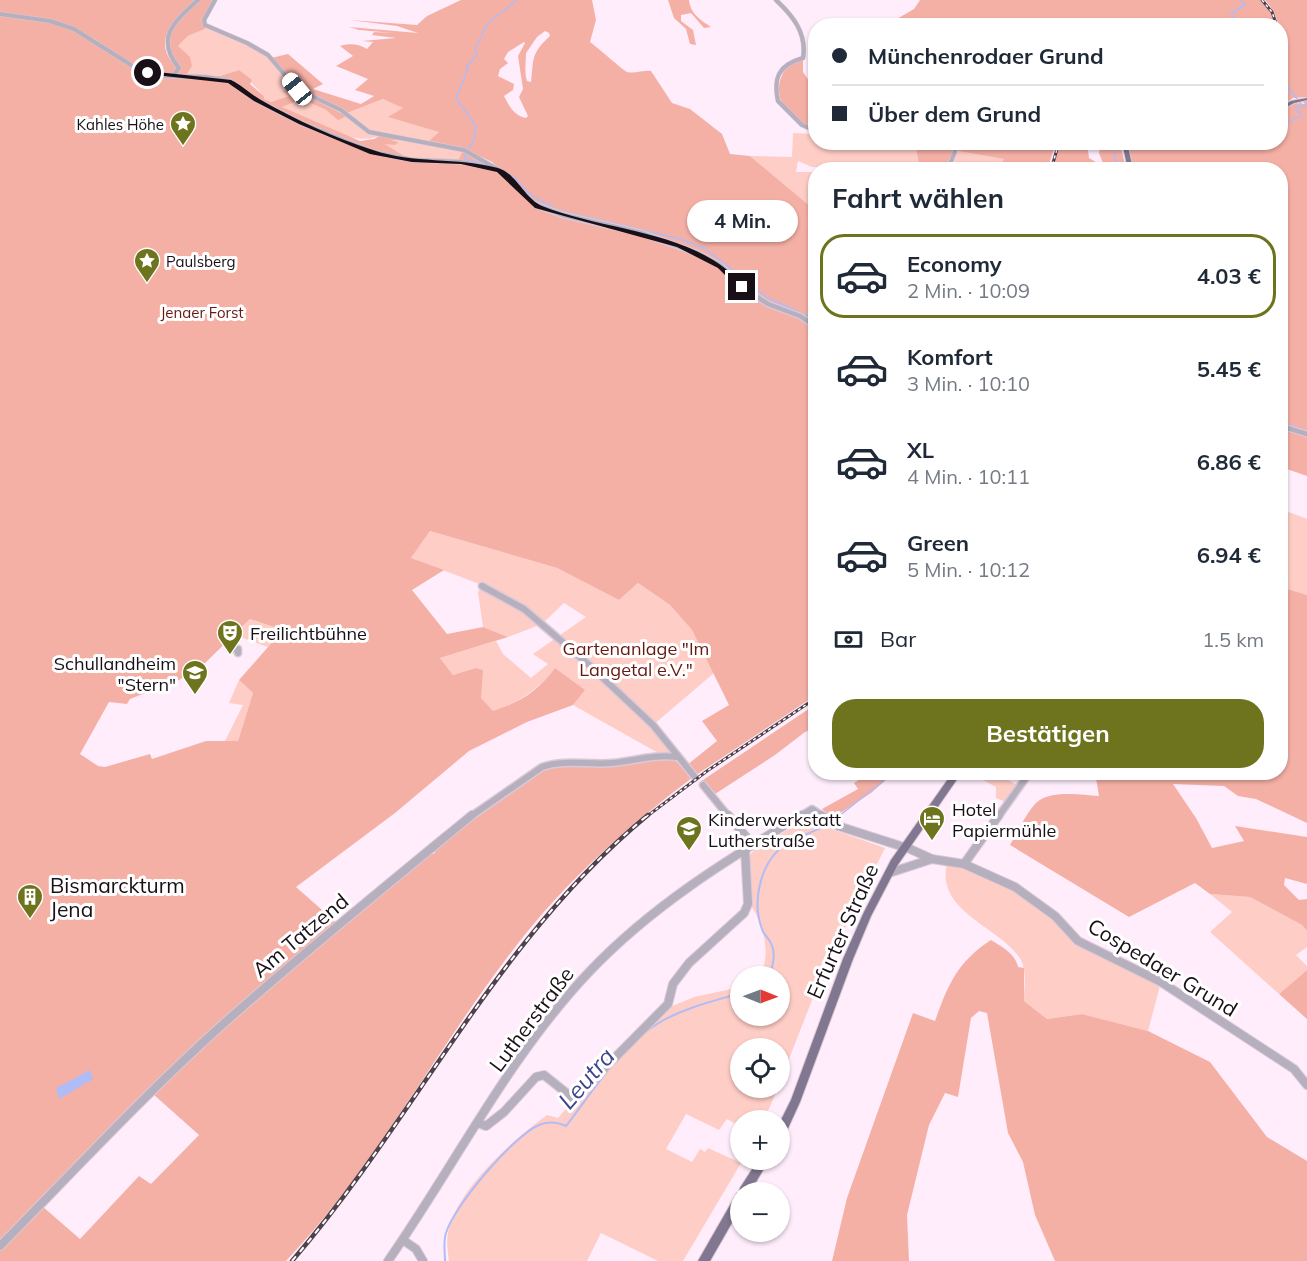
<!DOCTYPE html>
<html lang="de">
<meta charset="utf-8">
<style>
body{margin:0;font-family:Mulish,sans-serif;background:#f2f2f3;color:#1f2937;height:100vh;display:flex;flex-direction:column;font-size:22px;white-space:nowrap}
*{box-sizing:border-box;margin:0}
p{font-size:20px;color:#747a83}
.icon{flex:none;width:33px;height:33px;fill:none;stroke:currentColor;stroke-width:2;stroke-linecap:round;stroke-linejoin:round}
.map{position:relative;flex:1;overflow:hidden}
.panel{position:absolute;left:808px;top:162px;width:480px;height:618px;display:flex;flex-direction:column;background:#fff;border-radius:24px;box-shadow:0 2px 4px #0004}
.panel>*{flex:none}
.hud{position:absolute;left:808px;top:18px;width:480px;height:132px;border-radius:24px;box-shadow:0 2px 4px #0004;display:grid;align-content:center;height:132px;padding:0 24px;background:#fff}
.needle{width:39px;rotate:91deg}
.tools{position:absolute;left:730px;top:966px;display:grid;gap:12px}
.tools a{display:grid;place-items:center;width:60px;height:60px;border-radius:50%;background:#fff;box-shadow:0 2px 4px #0004;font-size:30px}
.end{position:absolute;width:27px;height:27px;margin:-14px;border:8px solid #190f17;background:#fff;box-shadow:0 0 0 3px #fff}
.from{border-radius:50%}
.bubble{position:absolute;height:42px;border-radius:21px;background:#fff;box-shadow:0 2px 4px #0004;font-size:20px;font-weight:700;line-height:42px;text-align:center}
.car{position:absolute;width:18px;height:36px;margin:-18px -9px;border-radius:8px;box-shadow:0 0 4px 2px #0007;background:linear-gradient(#fff 24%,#345 0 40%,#fff 0 76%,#345 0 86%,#fff 0)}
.hud b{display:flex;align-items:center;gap:21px;height:57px;font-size:22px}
.hud b+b{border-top:2px solid #e0e1e3}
.hud i{width:15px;height:15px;background:#1f2937}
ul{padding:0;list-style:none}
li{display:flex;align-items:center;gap:18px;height:84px;margin:0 12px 9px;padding:0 12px;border:3px solid transparent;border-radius:24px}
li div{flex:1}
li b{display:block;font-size:22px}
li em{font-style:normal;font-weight:700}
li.current{border-color:#6e741d}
li>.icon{width:54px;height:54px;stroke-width:1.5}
h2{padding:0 24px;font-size:27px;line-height:72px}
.pay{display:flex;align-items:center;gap:15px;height:66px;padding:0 24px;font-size:22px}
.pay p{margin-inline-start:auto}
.cta{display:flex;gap:12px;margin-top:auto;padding:12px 24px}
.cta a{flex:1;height:69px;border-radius:24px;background:#6e741d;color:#fff;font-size:24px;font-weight:700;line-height:69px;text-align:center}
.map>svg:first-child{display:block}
.green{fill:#fecdc5}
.forest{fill:#f5b0a6;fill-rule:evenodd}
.water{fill:#b0bcf6}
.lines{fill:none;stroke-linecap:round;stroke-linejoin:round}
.stream-far1{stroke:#b0bcf6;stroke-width:1.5}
.stream{stroke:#b0bcf6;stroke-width:2}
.minor-tunnel{stroke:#dcccda;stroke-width:6;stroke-dasharray:6 3;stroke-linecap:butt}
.minor-far3-casing{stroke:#dac9d7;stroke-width:5}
.minor-far2-casing{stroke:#dac9d7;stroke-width:7}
.minor-far1-casing{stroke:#dac9d7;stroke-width:9}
.minor-casing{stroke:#dac9d7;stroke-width:10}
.major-casing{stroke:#dac9d7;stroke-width:2}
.minor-far3{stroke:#b5afbe;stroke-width:4}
.minor-far2{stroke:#b5afbe;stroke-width:4.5}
.minor-far1{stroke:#b5afbe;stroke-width:6}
.minor{stroke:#b5afbe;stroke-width:8}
.major{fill:#817790;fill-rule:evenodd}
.rail-far1-casing{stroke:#4e424b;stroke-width:3}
.rail-casing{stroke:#4e424b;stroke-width:4.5}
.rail-far1{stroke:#fff;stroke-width:1.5;stroke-dasharray:3;stroke-linecap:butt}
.rail{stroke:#fff;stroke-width:2;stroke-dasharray:6;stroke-linecap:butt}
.route{fill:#190f17}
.labels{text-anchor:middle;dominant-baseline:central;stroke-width:6;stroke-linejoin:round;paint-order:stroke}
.far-poi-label{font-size:15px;fill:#190f17;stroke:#fff;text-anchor:end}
.far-park-label{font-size:15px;fill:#671913;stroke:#fff}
.poi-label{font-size:18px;fill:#190f17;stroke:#fff;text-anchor:start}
.park-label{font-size:18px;fill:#671913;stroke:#fff}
.near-poi-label{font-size:21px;fill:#190f17;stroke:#fff;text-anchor:start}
.near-street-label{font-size:21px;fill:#190f17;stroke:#fff}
.near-water-label{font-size:24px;font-style:italic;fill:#3d468a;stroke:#fff}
</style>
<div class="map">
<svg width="1307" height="1261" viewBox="0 0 1307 1261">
<rect width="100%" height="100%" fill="#ffedfc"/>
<g class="green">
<polygon points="207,28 246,43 267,56 294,87 282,91 290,96 271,102 264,99 264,96 239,70 220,76 187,74 178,46 188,36"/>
<path d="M302 99 326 110 338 119 347 116 365 131 381 135C354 149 307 119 281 107Z"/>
<polygon points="383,99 404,108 389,117 440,132 429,141 376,133 370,132 347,113"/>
<polygon points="793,133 816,134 816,142 915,143 920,169 865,169 863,163 859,162 858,168 812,167 798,161 796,172 816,172 816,211 750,156 792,157"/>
<polygon points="393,139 464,150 459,159 406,157 385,144 388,140"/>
<polygon points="958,151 1005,159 999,170 952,161"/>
<polygon points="1281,509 1307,519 1307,595 1281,587 1281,560 1283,557 1281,552"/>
<path d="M430 531 557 568 619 600 638 583 670 605 692 630 714 673 653 725 669 744 672 754H660L573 705 584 690 555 668C538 690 519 702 492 712L481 698 474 668 453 675 440 658 496 641 503 654 531 678 548 664 533 654 586 617 564 603 542 624 508 637 483 627 478 592 482 585 411 558Z"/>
<polygon points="250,619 283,630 268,647 235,635"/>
<polygon points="239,680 253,693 238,741 225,741 243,705 229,703"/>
<polygon points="970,773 1003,773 1001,776 1017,785 1006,802 996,798 996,787"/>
<path d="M811 816 818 819 834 830 885 848 823 972 780 1082V1048H741V1088H778L764 1120H741V1127L727 1119 719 1130 686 1114 666 1149 692 1162 700 1149 705 1152 708 1148 741 1163 683 1261H658L601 1233 587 1261H449C448 1252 446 1242 448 1233 455 1191 514 1139 547 1115L558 1118 573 1101 670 1007 694 997 741 987V1016H780V976H759C772 959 764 921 750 905V855L754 850Z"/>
<path d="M947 863 964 864 1038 902 1078 941 1161 982 1148 1031 1082 1014 1047 1019 1024 1001C1024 988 1027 971 1021 960 1002 927 935 913 947 863Z"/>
<polygon points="1210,894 1250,897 1302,925 1307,931 1307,947 1296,955 1307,966 1307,970 1279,994 1210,932 1232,912"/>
</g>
<g class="forest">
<path d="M0 0H196C175 20 149 41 178 68L172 75C133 74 107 42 73 28 49 19 25 17 0 13Z"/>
<path d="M199 0H214L203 21V25L207 28 188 36 178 46 190 57 192 66 187 74 220 76 239 70 252 80 250 84 264 96V99L271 102 289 96 282 91 294 87 305 95 347 116 338 120 326 110 302 99 282 107 360 141 374 139 381 135 404 140H390L398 142 395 145 385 144 406 157 459 159 463 150 491 166C452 161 410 163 373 151 334 138 296 119 260 100 246 93 237 82 221 78 207 74 190 76 175 75L180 68C177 63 171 57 169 52 162 30 186 13 199 0Z"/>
<path d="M461 0H592L596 20 590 42C596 46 624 71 627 72 635 74 644 70 651 71L672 103 690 109 722 134 730 154 750 156 816 211V325L802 315 770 302 745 286 723 265 699 251 641 232 565 215 539 206 492 162 460 147 429 141 439 132 388 117 403 108 383 99 347 113 298 88 271 58 288 54 323 84 313 89 361 104 374 96 355 90 368 79 336 66 353 56 340 46C349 43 360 44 367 49L373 42 362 41 396 38 372 35 374 32 394 33 359 30 349 27 418 33 397 26 350 20 417 25 427 16ZM545 31 549 33 550 36C530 54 534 60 531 82L527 81C524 72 526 62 526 53L537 37ZM524 42 525 43 518 56 523 89 519 97 528 116 526 118C514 116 509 106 504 96L513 90 514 84 498 76 500 69 508 63 504 59 508 52Z"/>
<path d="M668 0H689C690 13 700 20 711 27L704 28 691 13 681 15V21L693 30 696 45 690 44 686 29 674 18Z"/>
<polygon points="920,0 1261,0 1271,12 1275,25 895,25 895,20 914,9"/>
<path d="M1265 0H1307V97L1293 98 1281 106C1281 71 1290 27 1265 0Z"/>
<path d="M0 15 49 22 73 30 139 70 223 80 238 87 260 103 372 153 411 161 460 164 498 171 536 207 638 234 694 254 718 266 739 287 797 317 816 331V444H813L816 510V695L696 775 687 765 717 741 702 721 729 705 692 630 670 605 638 583 619 600 557 568 430 531 411 558 444 570 412 590 447 634 483 627 508 637 440 658 453 675 475 668 483 670 481 698 493 711C520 702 537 692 555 668L585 690 573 705 527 722 469 751 395 813 296 887 338 924 219 1026 0 1243ZM250 619 283 630 239 680 253 693 238 741H206L152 759 150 754 105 767 98 766 80 754 109 702 127 704 130 699 179 680 203 665Z"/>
<path d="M803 60V72L816 91V130C785 116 766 95 789 63Z"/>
<polygon points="1307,100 1307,476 1281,467 1281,170 1134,169 1126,143 1180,143 1173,148 1197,149 1192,143 1281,142 1281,111 1295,103 1305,104 1302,101"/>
<path d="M915 143H954C957 153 945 159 948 169H920Z"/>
<polygon points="957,143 1056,143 1047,170 999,169 1004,159 958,151"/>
<polygon points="1061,143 1087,143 1089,158 1099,164 1103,163 1099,153 1101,143 1120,143 1126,169 1053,169 1057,149"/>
<path d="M1281 587 1307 595V823L1256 799 1238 796 1224 786 1173 784 1196 818 1212 848 1244 841 1235 826 1307 837V884L1285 878 1284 885 1299 900 1307 899V931L1302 925 1250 897 1210 894 1195 883 1129 917 1010 845C1018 832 1025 815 1035 804 1049 789 1081 795 1099 796L1096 778 1068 773 1215 774 1240 777 1242 773 1281 772Z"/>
<polygon points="816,704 816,727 805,732 775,755 715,794 705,783 700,782"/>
<path d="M661 756 674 759 692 778C627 827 566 881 516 946 436 1049 376 1166 286 1261H0V1249L42 1206 80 1239 139 1176 151 1184 199 1135 153 1094 221 1029 429 853 434 854 438 845 490 803 540 771 557 765Z"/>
<polygon points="870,773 894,773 871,793 833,818 822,809 858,789 854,783"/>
<path d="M991 940C1002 947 1015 953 1018 967L1024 968V1001L1047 1019 1082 1014 1148 1031 1210 1062 1267 1137 1307 1161V1261H1055L1035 1215 1023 1162 1008 1133 987 1013 979 1011 971 1018 958 1097 945 1093 929 1125 907 1215 909 1261H832L847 1198 913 1013 935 1021C948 985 957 962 991 940Z"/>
<polygon points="1307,970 1307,1019 1279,994"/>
</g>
<polygon class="water" points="90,1070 93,1079 59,1099 56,1088"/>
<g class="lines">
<g class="stream-far1">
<polyline points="1240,0 1245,5 1232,13 1232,16 1243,26"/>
<polyline points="1281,79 1302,105"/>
<polyline points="1281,122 1292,122 1295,118 1300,117 1301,114 1295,108 1307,105"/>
<polyline points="1111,142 1119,170"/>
<polyline points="468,149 474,140 476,126 456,98 468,69 466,67 477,55 475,49 487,24 517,0"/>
<polyline points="465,153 465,159 487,165"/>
<polyline points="500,169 516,179 529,194 557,210 680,239 706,249 766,297 816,320"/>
<polyline points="1281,422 1307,431"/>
<polyline points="838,817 894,772"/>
</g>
<g class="stream">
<polyline points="834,820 840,815"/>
<path d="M770 976C773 964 777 951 769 940 767 936 763 934 762 929 751 900 761 859 788 843 802 835 817 831 830 823"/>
<path d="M445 1261C445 1252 443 1242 446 1233 454 1206 513 1136 539 1125 548 1121 557 1122 566 1126 594 1090 621 1044 662 1021 687 1007 714 1001 741 993"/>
</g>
<polyline class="minor-tunnel" points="694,776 703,785"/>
<defs>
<g id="minor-far3">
<polyline points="215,0 204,20 205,25 247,43 268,55 297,89 341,110 369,132 464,150 499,170 537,206"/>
<path d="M776 0C793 16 807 33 803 58 779 65 773 77 778 101L802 125 816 131"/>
<polyline points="0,14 50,21 74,29 139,70 165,76 206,77 229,81 256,100 301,123 373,152 413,160 461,162 496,169"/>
<path d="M173 76 179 68C154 38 175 21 198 0"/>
<path d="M949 170C949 160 958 152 956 142"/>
</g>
<g id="minor-far2">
<polyline points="536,205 563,215 641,233 697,253 721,266 742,287 768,304 800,316 816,327"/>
<polyline points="1281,426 1307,434"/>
</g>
<g id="minor-far1">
<polyline points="482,586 524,609 588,664 653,725 694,776"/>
<polyline points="230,649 238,649 238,653"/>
<polyline points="703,785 729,817"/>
<path d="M470 817 542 767C564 759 589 765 612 763 634 761 654 754 677 757"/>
<polyline points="799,817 812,809 824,817"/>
<polyline points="998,817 1030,772"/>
</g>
<g id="minor">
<polyline points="728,815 752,844"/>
<polyline points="821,815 838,826 910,849 932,859 964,864 1015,887 1055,916 1078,941 1161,982 1294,1069 1307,1085"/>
<polyline points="964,864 999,815"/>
<polyline points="889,873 932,859"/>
<polyline points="478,1123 486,1126 504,1112 536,1077 544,1075 574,1099 668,1004 673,984 689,963 744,913 748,904 745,849"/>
<polyline points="403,1240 416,1249 423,1261"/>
<path d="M0 1246C73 1172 144 1095 222 1025 303 953 388 884 472 815"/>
<path d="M388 1261C455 1165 509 1056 590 971 651 907 726 860 802 815"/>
</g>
<g id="major">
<polygon points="1307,98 1307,100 1294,103 1281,110 1281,107 1291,101"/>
<polygon points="1122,142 1127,142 1133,170 1128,170"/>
<polygon points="953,772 962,772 897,866 871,916 853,959 800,1102 784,1137 780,1138 780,1122 791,1100 843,959 864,912 891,860"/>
<polygon points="758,1160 769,1160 750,1192 741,1192 741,1207 710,1261 698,1261 737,1193 739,1193 740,1188"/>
</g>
</defs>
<use href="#minor-far3" class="minor-far3-casing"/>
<use href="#minor-far2" class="minor-far2-casing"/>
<use href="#minor-far1" class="minor-far1-casing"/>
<use href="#minor" class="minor-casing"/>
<use href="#major" class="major-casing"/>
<use href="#minor-far3" class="minor-far3"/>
<use href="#minor-far2" class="minor-far2"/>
<use href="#minor-far1" class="minor-far1"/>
<use href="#minor" class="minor"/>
<use href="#major" class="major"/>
<defs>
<g id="rail-far1">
<polyline points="1262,0 1272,12 1277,26"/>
<polyline points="1051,170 1059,142"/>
<polyline points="646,817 707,771 816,698"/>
</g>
<path id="rail" d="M292 1261C418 1115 496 940 648 815"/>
</defs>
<use href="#rail-far1" class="rail-far1-casing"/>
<use href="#rail" class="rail-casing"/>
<use href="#rail-far1" class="rail-far1"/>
<use href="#rail" class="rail"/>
</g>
<path class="route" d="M148 71 231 80C242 85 250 94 261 100 296 120 335 138 373 150 413 164 457 157 498 168 516 173 525 199 542 206 610 233 695 229 745 287L739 289 718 268 677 247 535 208 497 172 461 164 412 162 370 154 299 124 254 101 228 83 146 74Z"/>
<defs>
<symbol id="sight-pin" viewBox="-11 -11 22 30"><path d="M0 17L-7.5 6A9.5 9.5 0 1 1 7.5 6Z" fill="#6e741d" stroke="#fff"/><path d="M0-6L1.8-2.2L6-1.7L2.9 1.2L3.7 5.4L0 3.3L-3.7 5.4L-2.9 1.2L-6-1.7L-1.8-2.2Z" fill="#fff"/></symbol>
<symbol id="theatre-pin" viewBox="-11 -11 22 30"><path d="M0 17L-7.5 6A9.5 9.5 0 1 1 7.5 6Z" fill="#6e741d" stroke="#fff"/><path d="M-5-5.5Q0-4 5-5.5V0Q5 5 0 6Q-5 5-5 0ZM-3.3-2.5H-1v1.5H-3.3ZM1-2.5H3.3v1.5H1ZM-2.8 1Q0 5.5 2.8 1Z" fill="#fff"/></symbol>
<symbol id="school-pin" viewBox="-11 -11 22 30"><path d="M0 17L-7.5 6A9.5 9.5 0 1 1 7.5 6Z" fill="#6e741d" stroke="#fff"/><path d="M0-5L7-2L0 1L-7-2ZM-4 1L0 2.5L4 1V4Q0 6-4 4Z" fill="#fff"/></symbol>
<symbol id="hotel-pin" viewBox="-11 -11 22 30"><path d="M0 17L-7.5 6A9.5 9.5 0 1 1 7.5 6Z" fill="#6e741d" stroke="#fff"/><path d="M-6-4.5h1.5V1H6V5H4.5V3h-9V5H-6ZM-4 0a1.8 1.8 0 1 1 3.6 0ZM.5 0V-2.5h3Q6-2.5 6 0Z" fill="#fff"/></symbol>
<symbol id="building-pin" viewBox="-11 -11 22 30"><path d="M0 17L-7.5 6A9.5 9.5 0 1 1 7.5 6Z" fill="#6e741d" stroke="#fff"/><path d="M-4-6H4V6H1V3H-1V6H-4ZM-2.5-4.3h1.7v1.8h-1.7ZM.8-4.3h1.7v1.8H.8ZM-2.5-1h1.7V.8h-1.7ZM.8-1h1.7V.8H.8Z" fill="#fff"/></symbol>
</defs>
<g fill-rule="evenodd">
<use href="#sight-pin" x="168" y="109" width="30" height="40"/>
<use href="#sight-pin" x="132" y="246" width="30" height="40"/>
<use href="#theatre-pin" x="215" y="618" width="30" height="40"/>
<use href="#school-pin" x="180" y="658" width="30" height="40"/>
<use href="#hotel-pin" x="917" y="804" width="30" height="40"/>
<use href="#school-pin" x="674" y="814" width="30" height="40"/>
<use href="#building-pin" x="15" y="882" width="30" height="40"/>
</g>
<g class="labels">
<g class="far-poi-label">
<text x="164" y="124">Kahles Höhe</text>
<text x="166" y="261" text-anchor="start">Paulsberg</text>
</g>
<g class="far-park-label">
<text x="202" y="312">Jenaer Forst</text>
</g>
<g class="poi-label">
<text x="250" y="633">Freilichtbühne</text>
<text x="176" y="663" text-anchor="end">Schullandheim<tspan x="176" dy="21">"Stern"</tspan></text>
<text x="952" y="809">Hotel<tspan x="952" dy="21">Papiermühle</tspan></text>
<text x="708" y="819">Kinderwerkstatt<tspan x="708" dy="21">Lutherstraße</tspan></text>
</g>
<g class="park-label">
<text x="636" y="648">Gartenanlage "Im<tspan x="636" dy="21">Langetal e.V."</tspan></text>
</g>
<g class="near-poi-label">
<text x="50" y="885">Bismarckturm<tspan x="50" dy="24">Jena</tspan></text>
</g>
<g class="near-street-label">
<text transform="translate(842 931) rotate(-66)">Erfurter Straße</text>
<text transform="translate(300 935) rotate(-40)">Am Tatzend</text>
<text transform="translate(1163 967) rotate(31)">Cospedaer Grund</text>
<text transform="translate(531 1019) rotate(-53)">Lutherstraße</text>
</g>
<g class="near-water-label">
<text transform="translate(586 1078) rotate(-49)">Leutra</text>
</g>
</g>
</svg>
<div class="tools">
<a><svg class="needle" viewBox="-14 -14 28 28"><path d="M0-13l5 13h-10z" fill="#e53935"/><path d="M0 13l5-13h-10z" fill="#747a83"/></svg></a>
<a><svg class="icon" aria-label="locate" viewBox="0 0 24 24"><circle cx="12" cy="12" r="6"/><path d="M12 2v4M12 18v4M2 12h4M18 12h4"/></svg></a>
<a>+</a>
<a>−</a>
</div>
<i class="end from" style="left:148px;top:73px"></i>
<i class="end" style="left:742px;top:287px"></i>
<div class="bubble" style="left:687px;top:200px;width:111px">4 Min.</div>
<i class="car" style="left:297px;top:89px;rotate:321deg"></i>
<div class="hud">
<b><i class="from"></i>Münchenrodaer Grund</b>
<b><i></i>Über dem Grund</b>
</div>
<section class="panel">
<h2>Fahrt wählen</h2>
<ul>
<li class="current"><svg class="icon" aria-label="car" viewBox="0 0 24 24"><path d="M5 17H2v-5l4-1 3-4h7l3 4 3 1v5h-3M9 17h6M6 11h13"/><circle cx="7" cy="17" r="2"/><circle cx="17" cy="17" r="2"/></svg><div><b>Economy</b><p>2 Min. · 10:09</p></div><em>4.03 €</em></li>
<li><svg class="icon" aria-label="car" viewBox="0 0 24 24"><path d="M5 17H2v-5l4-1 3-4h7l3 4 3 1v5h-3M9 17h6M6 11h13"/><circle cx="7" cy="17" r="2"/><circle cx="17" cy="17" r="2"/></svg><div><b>Komfort</b><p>3 Min. · 10:10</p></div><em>5.45 €</em></li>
<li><svg class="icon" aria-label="car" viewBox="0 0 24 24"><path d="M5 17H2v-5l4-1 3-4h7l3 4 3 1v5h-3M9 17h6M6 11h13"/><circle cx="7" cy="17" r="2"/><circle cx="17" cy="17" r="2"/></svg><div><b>XL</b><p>4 Min. · 10:11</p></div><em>6.86 €</em></li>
<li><svg class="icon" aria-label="car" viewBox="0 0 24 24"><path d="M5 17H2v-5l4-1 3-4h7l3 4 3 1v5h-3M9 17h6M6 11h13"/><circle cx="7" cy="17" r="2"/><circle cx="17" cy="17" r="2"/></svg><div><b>Green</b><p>5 Min. · 10:12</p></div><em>6.94 €</em></li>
</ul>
<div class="pay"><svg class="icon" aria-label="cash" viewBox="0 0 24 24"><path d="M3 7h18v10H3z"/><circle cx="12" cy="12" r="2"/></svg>Bar<p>1.5 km</p></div>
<div class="cta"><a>Bestätigen</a></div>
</section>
</div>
